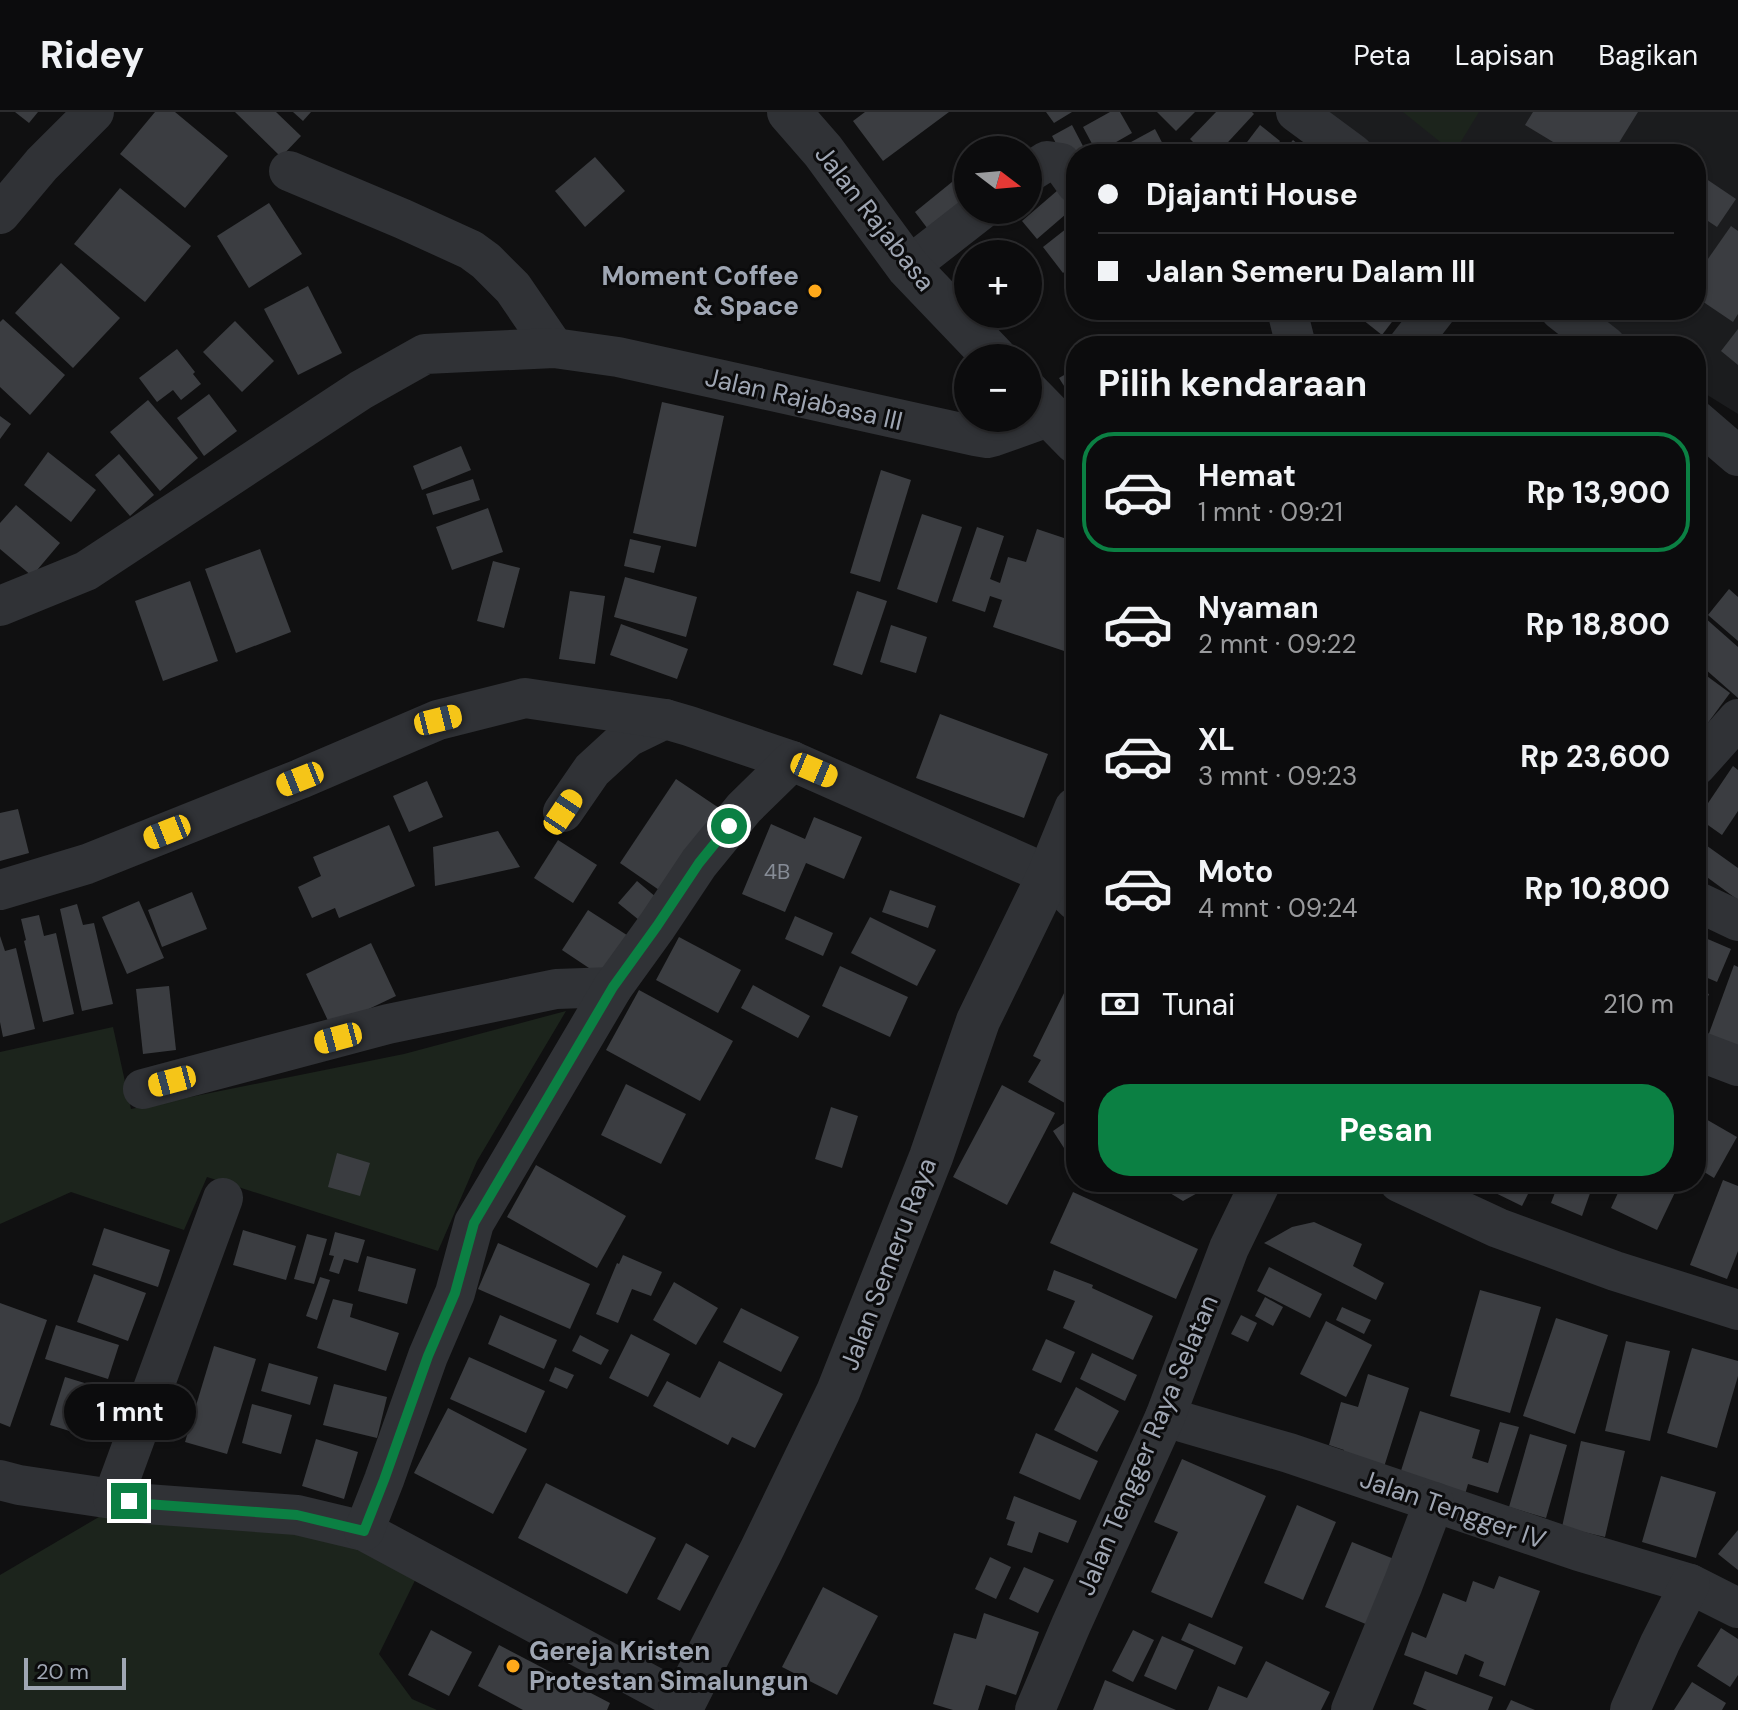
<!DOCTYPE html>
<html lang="id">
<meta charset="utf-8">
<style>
body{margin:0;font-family:"DM Sans",sans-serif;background:#1a1a1b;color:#f1f3f6;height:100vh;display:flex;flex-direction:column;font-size:30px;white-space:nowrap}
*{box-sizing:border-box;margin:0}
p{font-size:26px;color:#9a9b9d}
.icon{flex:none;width:44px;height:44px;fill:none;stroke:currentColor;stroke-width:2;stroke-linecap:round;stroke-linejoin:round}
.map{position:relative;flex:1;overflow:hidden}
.side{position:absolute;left:1066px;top:224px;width:640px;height:856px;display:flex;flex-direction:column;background:#0c0c0d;border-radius:32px;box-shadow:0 2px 6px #0004,0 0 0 2px #2c2c2e}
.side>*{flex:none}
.top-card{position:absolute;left:1066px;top:32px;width:640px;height:176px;border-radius:32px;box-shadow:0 2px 6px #0004,0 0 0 2px #2c2c2e;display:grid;align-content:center;height:176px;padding:0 32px;background:#0c0c0d}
.needle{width:52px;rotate:106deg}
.controls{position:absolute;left:954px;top:24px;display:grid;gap:16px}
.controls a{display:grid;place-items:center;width:88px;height:88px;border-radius:50%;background:#0c0c0d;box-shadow:0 2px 6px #0004,0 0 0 2px #2c2c2e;font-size:40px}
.scale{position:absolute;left:24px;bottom:20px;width:102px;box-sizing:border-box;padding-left:8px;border:4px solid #9fa6b3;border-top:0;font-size:22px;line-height:28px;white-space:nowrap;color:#9fa6b3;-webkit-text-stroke:6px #0b0b0c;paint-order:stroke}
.end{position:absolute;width:36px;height:36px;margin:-18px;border:10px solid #0b8043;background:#fff;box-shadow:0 0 0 4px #fff}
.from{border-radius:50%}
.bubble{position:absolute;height:56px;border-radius:28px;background:#0c0c0d;box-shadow:0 2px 6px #0004,0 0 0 2px #2c2c2e;font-size:26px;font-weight:700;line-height:56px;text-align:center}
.car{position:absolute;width:24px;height:48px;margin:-24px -12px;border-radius:10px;box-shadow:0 0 6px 2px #0007;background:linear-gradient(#f5c518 24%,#345 0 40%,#f5c518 0 76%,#345 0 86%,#f5c518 0)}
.top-card b{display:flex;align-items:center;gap:28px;height:76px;font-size:30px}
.top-card b+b{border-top:2px solid #2c2c2e}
.top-card i{width:20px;height:20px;background:#f1f3f6}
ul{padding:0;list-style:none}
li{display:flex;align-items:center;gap:24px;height:120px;margin:0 16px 12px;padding:0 16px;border:4px solid transparent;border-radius:32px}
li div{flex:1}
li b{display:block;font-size:30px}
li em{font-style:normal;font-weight:700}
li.on{border-color:#0b8043}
li>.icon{width:72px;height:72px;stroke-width:1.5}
h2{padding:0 32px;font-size:36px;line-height:96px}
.pay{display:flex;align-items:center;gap:20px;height:88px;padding:0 32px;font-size:30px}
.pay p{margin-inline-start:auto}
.action{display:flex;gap:16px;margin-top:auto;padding:16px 32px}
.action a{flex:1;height:92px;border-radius:32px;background:#0b8043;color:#fff;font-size:32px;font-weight:700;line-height:92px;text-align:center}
header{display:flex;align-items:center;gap:48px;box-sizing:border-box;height:112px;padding:0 40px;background:#0c0c0d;border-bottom:2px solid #2c2c2e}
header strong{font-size:38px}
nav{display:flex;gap:44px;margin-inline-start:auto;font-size:28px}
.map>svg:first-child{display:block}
.built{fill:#1b1c1e}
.green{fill:#1c241c}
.building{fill:#3b3d41}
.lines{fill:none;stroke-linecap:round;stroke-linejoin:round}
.minor{stroke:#303236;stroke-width:40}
.tertiary{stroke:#303236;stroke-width:44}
.route{stroke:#0b8043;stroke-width:10}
.poi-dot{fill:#ffa91a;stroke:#0b0b0c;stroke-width:3}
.labels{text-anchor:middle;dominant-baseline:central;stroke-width:6;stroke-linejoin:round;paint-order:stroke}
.number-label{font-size:22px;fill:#868c96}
.street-label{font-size:26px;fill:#9fa6b3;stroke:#0b0b0c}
.poi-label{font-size:26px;font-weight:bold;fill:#9fa6b3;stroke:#0b0b0c;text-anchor:end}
</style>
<header>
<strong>Ridey</strong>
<nav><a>Peta</a><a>Lapisan</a><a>Bagikan</a></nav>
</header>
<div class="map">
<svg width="1738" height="1598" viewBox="0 0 1738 1598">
<rect width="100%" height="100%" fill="#101011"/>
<polygon class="built" points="1319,0 1738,0 1738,302 1696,276 1696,234 1632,234 1584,198 1696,198 1696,42 1373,42"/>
<g class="green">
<polygon points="1403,0 1479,0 1454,41"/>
<polygon points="566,899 477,1049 438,1139 207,1065 184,1118 71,1080 0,1112 0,940 113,915 131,997 404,942"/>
<polygon points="104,1402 246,1406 424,1450 379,1542 412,1587 437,1598 0,1598 0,1463"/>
</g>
<g class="building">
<polygon points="15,0 38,0 29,11"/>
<polygon points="155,0 175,0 228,44 185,96 120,42"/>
<polygon points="235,0 276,0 301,24 281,45"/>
<polygon points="293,0 311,0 303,9"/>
<polygon points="865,0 949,0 883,49 853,9"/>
<polygon points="1046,0 1072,0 1054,11"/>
<polygon points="1110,0 1120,0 1132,21 1097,41 1083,15"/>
<polygon points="1157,0 1195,0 1176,19"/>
<polygon points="1216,0 1252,0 1254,2 1217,42 1205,42 1190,27"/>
<polygon points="1533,0 1638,0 1612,42 1573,42 1525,13"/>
<polygon points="1072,13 1084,36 1064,46 1052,24"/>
<polygon points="1260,13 1280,29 1270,42 1238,42"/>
<polygon points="1155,17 1168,42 1109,42"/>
<polygon points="1008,25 1019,38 993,38"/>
<polygon points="1293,28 1310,42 1281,42"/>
<polygon points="595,45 625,79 585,115 555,79"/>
<polygon points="968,57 968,98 940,133 915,100"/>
<polygon points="1696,60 1736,87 1717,115 1696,101"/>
<polygon points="120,76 191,134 145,190 74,132"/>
<polygon points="1058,78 1073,96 1037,127 1022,109"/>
<polygon points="269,91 302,142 249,176 217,124"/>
<polygon points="1076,109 1076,150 1063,161 1043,135"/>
<polygon points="1731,114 1738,119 1738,202 1733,210 1696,185 1696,164"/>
<polygon points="61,151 120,206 73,256 15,201"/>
<polygon points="308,174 342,241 298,263 264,197"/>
<polygon points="1355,198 1401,198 1382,223 1353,200"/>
<polygon points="3,207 65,263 30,303 0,275 0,210"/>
<polygon points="235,209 274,249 242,280 203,240"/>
<polygon points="1738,217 1738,253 1721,239"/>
<polygon points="1124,227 1128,234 1112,234"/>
<polygon points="177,237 195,260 193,262 201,272 181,288 173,278 157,290 139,266"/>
<polygon points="1076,256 1076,293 1059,266"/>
<polygon points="209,282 237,319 204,344 177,306"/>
<polygon points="148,288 198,346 160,379 110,320"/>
<polygon points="662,290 724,304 696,435 633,421"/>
<polygon points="0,304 11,312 0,327"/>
<polygon points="461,334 471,358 422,378 413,354"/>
<polygon points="48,340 96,378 71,410 24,373"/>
<polygon points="119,342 154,383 130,404 95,363"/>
<polygon points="881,358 911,368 880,470 850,461"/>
<polygon points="473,367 480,388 433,403 426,382"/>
<polygon points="16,393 60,431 32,464 0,437 0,411"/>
<polygon points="488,396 503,440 452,458 436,415"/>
<polygon points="922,402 962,415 937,491 897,477"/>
<polygon points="977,415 1004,424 990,467 1000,471 1008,445 1026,450 1037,417 1076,430 1076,533 1073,542 993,515 1002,488 990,484 985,500 952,489"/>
<polygon points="630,427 661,434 654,461 624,454"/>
<polygon points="1696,427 1706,435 1696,448"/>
<polygon points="260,437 291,520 236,541 205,457"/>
<polygon points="493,449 520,456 504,516 477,509"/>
<polygon points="625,465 697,485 686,525 614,505"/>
<polygon points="190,469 218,549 163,569 135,489"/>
<polygon points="1729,477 1738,485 1738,529 1708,503"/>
<polygon points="570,479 605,484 595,552 559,547"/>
<polygon points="857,479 887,489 862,563 833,553"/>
<polygon points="1704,505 1738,535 1738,586 1696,549 1696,515"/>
<polygon points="621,512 688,537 677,567 610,543"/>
<polygon points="891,513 927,525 916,561 880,550"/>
<polygon points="1696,556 1730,581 1696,627"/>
<polygon points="940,602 1048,642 1024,706 916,666"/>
<polygon points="1733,654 1738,658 1738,699 1722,723 1698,706"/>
<polygon points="676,667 719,696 662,780 620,751"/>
<polygon points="427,669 443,705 409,720 393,684"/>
<polygon points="18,697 29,741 0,749 0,701"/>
<polygon points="814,705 862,725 844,767 806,751 785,800 742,782 771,712 805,727"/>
<polygon points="389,713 415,774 339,806 335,796 312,806 298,775 321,764 313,745"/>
<polygon points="498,719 520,755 435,774 433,735"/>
<polygon points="1696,726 1738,756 1738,788 1696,757"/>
<polygon points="558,728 597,753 573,791 534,766"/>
<polygon points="637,769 657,786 639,808 618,791"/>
<polygon points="890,778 936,794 928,816 882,800"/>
<polygon points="192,780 207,817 162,835 148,798"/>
<polygon points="139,789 164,846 127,862 102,805"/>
<polygon points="77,792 83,813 94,811 113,892 82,899 60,797"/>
<polygon points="588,798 633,827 607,868 562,838"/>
<polygon points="39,803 44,824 56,821 74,902 43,910 24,829 26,828 21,807"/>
<polygon points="795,804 833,821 823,844 785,827"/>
<polygon points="870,805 936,838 917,874 851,841"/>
<polygon points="1696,822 1731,837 1717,870 1696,861"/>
<polygon points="0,824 5,839 16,836 35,917 3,925 0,910"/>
<polygon points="679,825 741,858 718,901 656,868"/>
<polygon points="371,831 396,884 331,915 306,862"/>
<polygon points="1734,853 1738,855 1738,942 1704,935"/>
<polygon points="840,854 908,885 890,925 822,894"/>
<polygon points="753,873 810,904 798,926 741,896"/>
<polygon points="169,874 176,938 143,942 136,877"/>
<polygon points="1067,875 1076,880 1076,983 1070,994 1028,970 1041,948 1033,944"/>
<polygon points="1696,877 1709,882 1696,915"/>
<polygon points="639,878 733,929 700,989 606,938"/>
<polygon points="626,972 686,1002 661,1052 601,1023"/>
<polygon points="1002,973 1055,1001 1007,1093 953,1065"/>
<polygon points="831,995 858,1004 842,1056 815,1047"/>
<polygon points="1076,1003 1076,1038 1067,1034 1064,1036 1053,1019"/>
<polygon points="1704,1006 1737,1025 1714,1066 1696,1055 1696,1020"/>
<polygon points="337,1041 370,1051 360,1084 328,1075"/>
<polygon points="536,1053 626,1104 597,1156 507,1105"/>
<polygon points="1723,1068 1738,1074 1738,1139 1727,1167 1690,1153"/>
<polygon points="1152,1070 1213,1070 1210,1074 1183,1089"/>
<polygon points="1473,1070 1534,1070 1522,1094"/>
<polygon points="1559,1070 1594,1070 1582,1104 1551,1091"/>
<polygon points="1623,1070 1675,1070 1679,1072 1657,1118 1611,1096"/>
<polygon points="1073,1080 1198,1137 1176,1187 1050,1131"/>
<polygon points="1314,1110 1362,1132 1353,1154 1384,1171 1376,1188 1264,1131 1292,1115"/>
<polygon points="104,1116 170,1138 158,1175 92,1153"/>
<polygon points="243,1118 296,1134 286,1168 233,1153"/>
<polygon points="335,1120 365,1128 358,1151 344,1147 339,1162 329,1159 334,1144 329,1143"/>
<polygon points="307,1122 327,1127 314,1172 294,1167"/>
<polygon points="498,1131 590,1172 570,1217 478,1177"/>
<polygon points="623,1143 662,1160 651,1184 632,1177 618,1211 596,1202 617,1151 619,1152"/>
<polygon points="367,1144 416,1157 407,1192 358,1179"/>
<polygon points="1269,1155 1322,1182 1310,1206 1257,1179"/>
<polygon points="1054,1158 1093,1173 1092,1176 1153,1204 1133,1248 1063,1216 1075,1189 1047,1178"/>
<polygon points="94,1162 146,1181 128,1229 77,1210"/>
<polygon points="320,1165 330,1168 317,1208 306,1204"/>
<polygon points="674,1170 718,1196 696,1233 653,1208"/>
<polygon points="1480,1178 1541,1195 1510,1301 1450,1284"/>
<polygon points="1265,1185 1283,1195 1273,1214 1255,1204"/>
<polygon points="333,1187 353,1192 350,1205 399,1221 386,1259 317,1236"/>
<polygon points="0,1191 47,1208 10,1315 0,1311"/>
<polygon points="1342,1195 1371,1208 1364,1222 1336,1208"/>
<polygon points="741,1196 799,1225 781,1260 723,1230"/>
<polygon points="500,1203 557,1228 544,1257 488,1232"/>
<polygon points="1241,1203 1257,1211 1248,1230 1231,1222"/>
<polygon points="1556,1206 1608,1223 1575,1322 1523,1304"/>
<polygon points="1326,1209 1372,1233 1346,1285 1300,1262"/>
<polygon points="56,1213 119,1233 108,1267 45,1247"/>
<polygon points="631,1222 670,1242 648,1285 609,1266"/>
<polygon points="580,1223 609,1238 601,1253 572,1239"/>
<polygon points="1046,1227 1075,1240 1061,1271 1032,1258"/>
<polygon points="1626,1229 1670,1239 1650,1329 1605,1319"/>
<polygon points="214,1234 256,1247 227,1342 185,1330"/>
<polygon points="1692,1236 1738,1249 1738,1264 1717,1336 1667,1321"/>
<polygon points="1092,1241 1137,1263 1125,1289 1080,1267"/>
<polygon points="469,1245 545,1279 526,1321 450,1287"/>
<polygon points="719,1249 783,1282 755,1336 732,1325 728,1333 653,1294 667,1269 700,1286"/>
<polygon points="269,1251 318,1265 310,1293 261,1279"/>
<polygon points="555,1255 574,1263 567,1277 549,1269"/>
<polygon points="1368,1262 1409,1276 1384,1355 1343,1342 1344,1338 1329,1333 1341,1290 1358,1295"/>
<polygon points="65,1265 117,1281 102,1329 50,1313"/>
<polygon points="334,1272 387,1285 377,1326 323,1313"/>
<polygon points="1076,1275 1119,1299 1097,1340 1054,1318"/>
<polygon points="252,1292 292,1303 281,1342 242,1331"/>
<polygon points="448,1296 527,1337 493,1402 414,1361"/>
<polygon points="1420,1299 1480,1318 1472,1346 1488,1351 1500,1310 1519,1315 1498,1381 1468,1372 1464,1386 1399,1365"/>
<polygon points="1036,1321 1098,1349 1080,1388 1019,1361"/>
<polygon points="1530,1322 1567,1333 1546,1406 1509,1395"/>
<polygon points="316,1327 358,1340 344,1387 302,1374"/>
<polygon points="1581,1329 1625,1339 1605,1425 1562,1415"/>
<polygon points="1182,1347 1266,1384 1212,1506 1151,1480 1178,1420 1154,1410"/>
<polygon points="1661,1364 1716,1380 1696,1446 1642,1430"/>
<polygon points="546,1371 656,1426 627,1482 518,1426"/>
<polygon points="1014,1384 1077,1409 1068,1431 1039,1420 1032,1441 1007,1433 1015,1410 1006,1407"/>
<polygon points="1297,1393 1336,1410 1303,1488 1264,1471"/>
<polygon points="1738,1418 1738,1458 1718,1442"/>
<polygon points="1352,1430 1394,1447 1368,1513 1325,1495"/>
<polygon points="686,1431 709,1444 680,1499 657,1487"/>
<polygon points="990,1445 1011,1455 996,1487 975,1477"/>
<polygon points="1024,1455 1054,1468 1038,1501 1009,1487"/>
<polygon points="1499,1464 1540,1479 1505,1574 1479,1564 1484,1550 1465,1542 1457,1563 1404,1543 1412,1520 1426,1526 1443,1481 1466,1490 1473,1469 1494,1477"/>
<polygon points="823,1475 878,1504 837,1583 782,1555"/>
<polygon points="984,1501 1039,1520 1016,1583 986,1573 978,1598 953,1598 933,1592 954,1521 976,1527"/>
<polygon points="1189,1511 1243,1535 1235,1553 1181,1528"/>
<polygon points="1721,1516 1738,1527 1738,1563 1730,1575 1697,1554"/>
<polygon points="431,1518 472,1540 449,1584 408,1563"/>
<polygon points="1133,1518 1154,1528 1133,1570 1112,1559"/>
<polygon points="1162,1524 1194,1538 1176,1578 1144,1564"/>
<polygon points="499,1533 610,1591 607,1598 523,1598 478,1574"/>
<polygon points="1266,1549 1330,1580 1321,1598 1208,1598 1218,1574 1247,1586"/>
<polygon points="1425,1559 1493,1585 1488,1598 1427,1598 1413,1592"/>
<polygon points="1105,1568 1176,1598 1093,1598"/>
<polygon points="1692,1570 1726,1591 1722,1598 1674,1598"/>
<polygon points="1511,1588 1535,1598 1506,1598"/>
</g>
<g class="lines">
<g class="minor">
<polyline points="1296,0 1353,42"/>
<polyline points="289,59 403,107 471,138 486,149 513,176 554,236"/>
<polyline points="1028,61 1047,49 1061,51 1076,72"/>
<polyline points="0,102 42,52 94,0"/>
<polyline points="908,155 981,98"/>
<polyline points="1287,198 1296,234"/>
<polyline points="1560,198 1606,234"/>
<polyline points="1408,234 1436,198"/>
<polyline points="1696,308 1738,344"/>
<polyline points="0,494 86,459 361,278 425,242 554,236 618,245 975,324 987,326 995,324 1051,304"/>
<polyline points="1696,654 1738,607"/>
<polyline points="563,700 592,658 628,625 665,607"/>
<polyline points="0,778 87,752 300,667 438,608 525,586 665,607 689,614 792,649 1049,763 1076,789"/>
<polyline points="1696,789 1738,809"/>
<polyline points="1696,938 1738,954"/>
<polyline points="143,977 388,912 556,877 613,875"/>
<polyline points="1399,1070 1498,1116 1615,1159 1738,1198"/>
<polyline points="1165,1305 1289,1341 1579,1439 1690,1472 1738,1496"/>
<polyline points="0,1368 19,1373 146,1392 297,1403 364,1419 684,1591"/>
<polyline points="113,1386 223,1086"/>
<polyline points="364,1419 384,1368 428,1244 455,1181 474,1111 613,875 657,814 699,751 744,696 792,649"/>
<polyline points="1035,1598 1071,1513 1165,1305 1229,1136 1261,1070"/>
<polyline points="1351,1598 1403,1472 1434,1390"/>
<polyline points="1630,1598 1660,1531 1690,1472"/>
</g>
<g class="tertiary">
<polyline points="789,0 823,39 908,155 995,246"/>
<polyline points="1028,281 1076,330"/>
<polyline points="680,1598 762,1437 838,1280 931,1045 978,909 1049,763 1076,697"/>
</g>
</g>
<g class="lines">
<polyline class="route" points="129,1389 146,1392 297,1403 364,1419 384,1368 428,1244 455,1181 474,1111 613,875 657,814 699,751 729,714"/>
</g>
<g class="poi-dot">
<circle cx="815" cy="179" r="8"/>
<circle cx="513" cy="1554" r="8"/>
</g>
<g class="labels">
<g class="number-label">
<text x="777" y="759">4B</text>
</g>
<g class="street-label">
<text transform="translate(875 106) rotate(52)">Jalan Rajabasa</text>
<text transform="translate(804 287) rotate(13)">Jalan Rajabasa III</text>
<text transform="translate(888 1152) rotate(-69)">Jalan Semeru Raya</text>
<text transform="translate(1147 1333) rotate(-67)">Jalan Tengger Raya Selatan</text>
<text transform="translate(1453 1397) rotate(19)">Jalan Tengger IV</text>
</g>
<g class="poi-label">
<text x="799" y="164">Moment Coffee<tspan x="799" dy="30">&amp; Space</tspan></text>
<text x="529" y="1539" text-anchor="start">Gereja Kristen<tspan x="529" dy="30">Protestan Simalungun</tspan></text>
</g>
</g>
</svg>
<div class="controls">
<a><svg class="needle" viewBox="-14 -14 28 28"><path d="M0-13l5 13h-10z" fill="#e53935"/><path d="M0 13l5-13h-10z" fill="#9a9b9d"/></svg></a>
<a>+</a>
<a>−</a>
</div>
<div class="scale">20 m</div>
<i class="end from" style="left:729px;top:714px"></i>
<i class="end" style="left:129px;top:1389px"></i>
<div class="bubble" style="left:64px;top:1272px;width:132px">1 mnt</div>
<i class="car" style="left:438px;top:608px;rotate:76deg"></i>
<i class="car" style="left:814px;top:658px;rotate:113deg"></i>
<i class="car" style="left:300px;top:667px;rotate:248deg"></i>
<i class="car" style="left:563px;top:700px;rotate:34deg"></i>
<i class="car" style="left:167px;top:720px;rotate:248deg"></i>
<i class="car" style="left:338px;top:926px;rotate:255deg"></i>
<i class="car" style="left:172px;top:969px;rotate:255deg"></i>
<div class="top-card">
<b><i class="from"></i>Djajanti House</b>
<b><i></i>Jalan Semeru Dalam III</b>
</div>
<section class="side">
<h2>Pilih kendaraan</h2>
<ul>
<li class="on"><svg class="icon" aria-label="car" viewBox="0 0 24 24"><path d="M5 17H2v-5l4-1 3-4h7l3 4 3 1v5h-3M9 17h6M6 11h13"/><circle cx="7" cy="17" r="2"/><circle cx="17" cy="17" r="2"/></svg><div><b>Hemat</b><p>1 mnt · 09:21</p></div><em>Rp 13,900</em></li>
<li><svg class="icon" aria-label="car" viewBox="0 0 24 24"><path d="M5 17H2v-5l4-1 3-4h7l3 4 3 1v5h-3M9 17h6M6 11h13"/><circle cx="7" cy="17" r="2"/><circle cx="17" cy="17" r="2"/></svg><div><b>Nyaman</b><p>2 mnt · 09:22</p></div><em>Rp 18,800</em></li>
<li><svg class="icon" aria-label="car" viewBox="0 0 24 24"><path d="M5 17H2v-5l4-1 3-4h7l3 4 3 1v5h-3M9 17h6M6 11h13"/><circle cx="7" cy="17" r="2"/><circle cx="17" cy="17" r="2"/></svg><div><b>XL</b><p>3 mnt · 09:23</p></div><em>Rp 23,600</em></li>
<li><svg class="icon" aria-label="car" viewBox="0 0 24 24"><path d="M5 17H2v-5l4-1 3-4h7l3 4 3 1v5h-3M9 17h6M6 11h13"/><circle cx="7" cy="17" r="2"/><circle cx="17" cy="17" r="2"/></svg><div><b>Moto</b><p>4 mnt · 09:24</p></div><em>Rp 10,800</em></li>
</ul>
<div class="pay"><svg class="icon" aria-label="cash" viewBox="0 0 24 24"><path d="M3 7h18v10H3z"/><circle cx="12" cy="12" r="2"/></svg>Tunai<p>210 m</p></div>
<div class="action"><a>Pesan</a></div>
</section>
</div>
